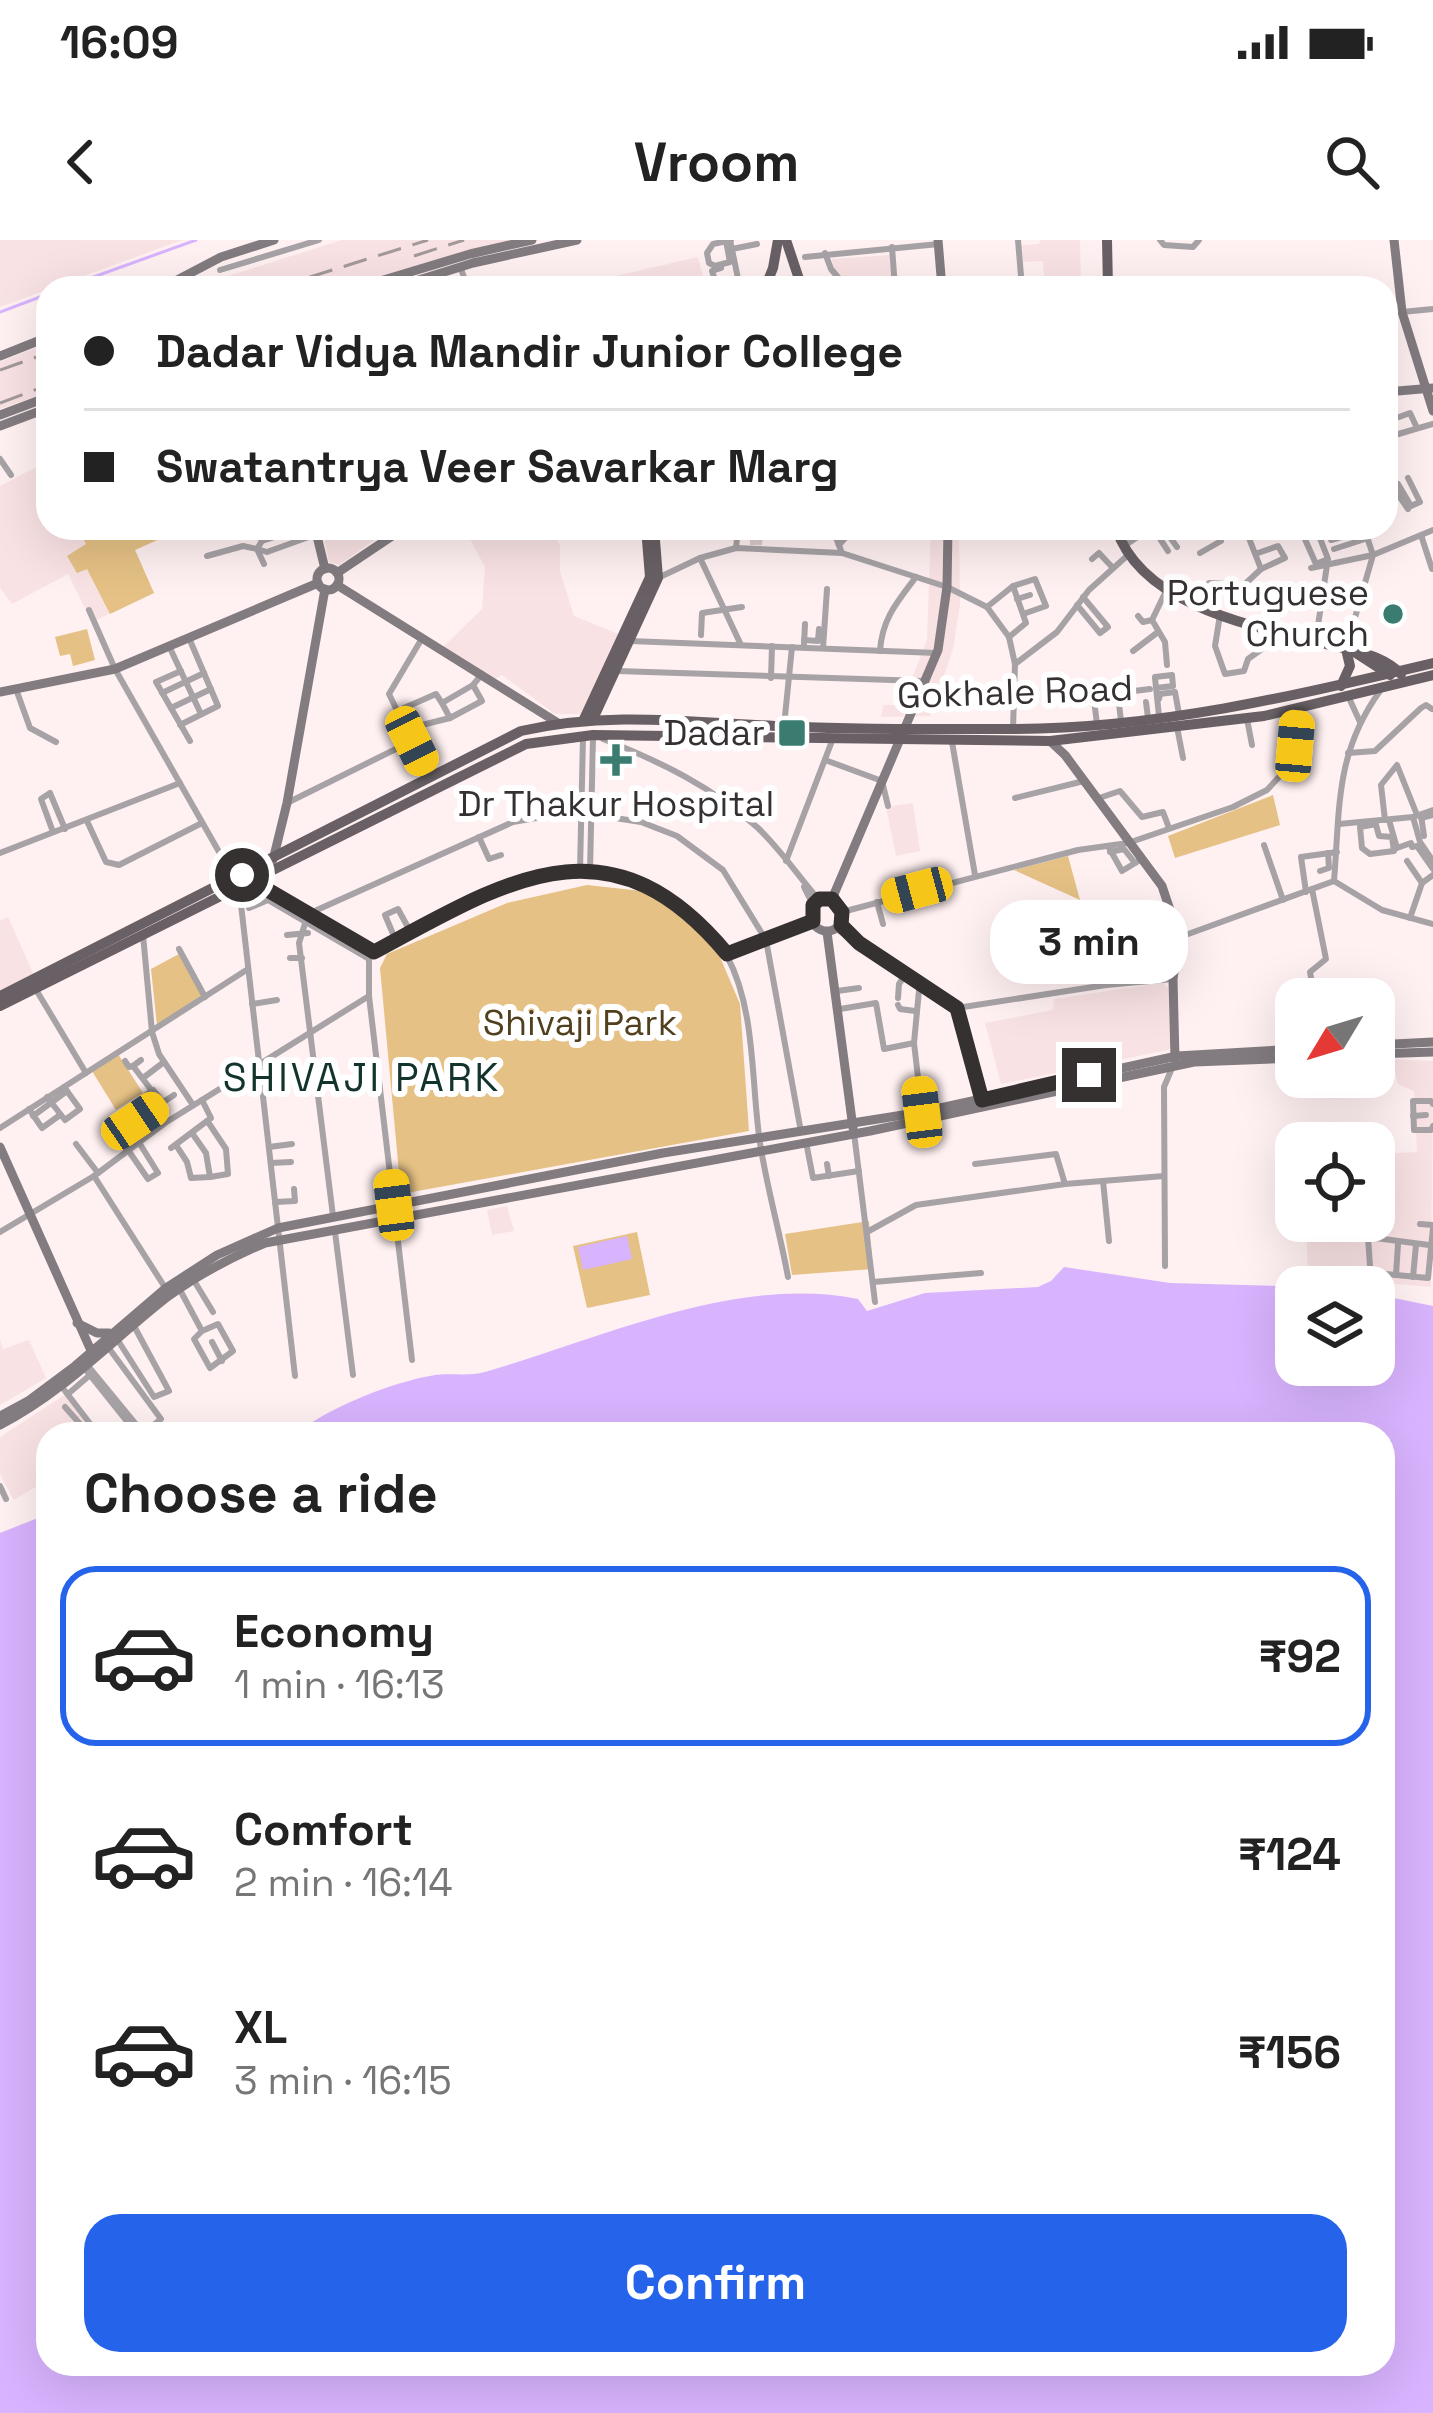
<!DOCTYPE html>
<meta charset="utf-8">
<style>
body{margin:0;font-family:"Space Grotesk",sans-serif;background:#f6f6f6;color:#222;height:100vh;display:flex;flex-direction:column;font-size:45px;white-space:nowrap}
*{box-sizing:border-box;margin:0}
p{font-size:39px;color:#767676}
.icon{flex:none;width:66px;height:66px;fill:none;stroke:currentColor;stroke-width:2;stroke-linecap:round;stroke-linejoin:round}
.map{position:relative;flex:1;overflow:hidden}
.side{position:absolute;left:36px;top:1182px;width:1359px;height:954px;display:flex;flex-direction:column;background:#fff;border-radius:36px;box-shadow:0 12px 48px #0002}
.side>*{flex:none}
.banner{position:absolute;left:36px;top:36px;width:1362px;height:264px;border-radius:36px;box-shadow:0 12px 48px #0002;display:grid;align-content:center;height:264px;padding:0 48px;background:#fff}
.needle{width:78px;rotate:232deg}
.tools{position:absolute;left:1275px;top:738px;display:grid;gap:24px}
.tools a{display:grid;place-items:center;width:120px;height:120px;border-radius:24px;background:#fff;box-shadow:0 12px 48px #0002;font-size:60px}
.end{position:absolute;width:54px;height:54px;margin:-27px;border:15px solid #363131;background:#fff;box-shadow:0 0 0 6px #fff}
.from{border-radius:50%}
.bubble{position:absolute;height:84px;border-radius:36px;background:#fff;box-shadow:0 12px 48px #0002;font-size:39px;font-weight:600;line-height:84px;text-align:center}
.car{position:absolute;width:36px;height:72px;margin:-36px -18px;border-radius:15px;box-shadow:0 0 9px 3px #0007;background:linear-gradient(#f5c518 24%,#345 0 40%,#f5c518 0 76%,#345 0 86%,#f5c518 0)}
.banner b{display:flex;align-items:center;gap:42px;height:114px;font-size:45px}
.banner b+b{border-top:3px solid #e0e0e0}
.banner i{width:30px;height:30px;background:#222}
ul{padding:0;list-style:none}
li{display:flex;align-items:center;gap:36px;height:180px;margin:0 24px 18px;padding:0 24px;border:6px solid transparent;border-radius:36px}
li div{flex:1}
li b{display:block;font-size:45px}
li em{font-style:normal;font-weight:600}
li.selected{border-color:#2563eb}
li>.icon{width:108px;height:108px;stroke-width:1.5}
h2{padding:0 48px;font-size:54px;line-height:144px}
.button{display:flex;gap:24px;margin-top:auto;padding:24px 48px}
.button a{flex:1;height:138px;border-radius:36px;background:#2563eb;color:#fff;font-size:48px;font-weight:600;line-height:138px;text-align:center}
.status{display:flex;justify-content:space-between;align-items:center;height:84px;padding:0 60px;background:#fff;direction:ltr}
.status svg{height:33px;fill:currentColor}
header{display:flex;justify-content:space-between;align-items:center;height:156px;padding:0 48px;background:#fff;font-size:54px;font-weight:600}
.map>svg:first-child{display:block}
.built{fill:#f9e2e3}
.green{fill:#e5c185}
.water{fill:#d8b3fe}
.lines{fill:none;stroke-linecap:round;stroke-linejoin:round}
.stream{stroke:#d8b3fe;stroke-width:3}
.street-tunnel{stroke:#d7cacb;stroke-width:6;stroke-dasharray:6 3;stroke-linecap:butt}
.street{stroke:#a7a2a5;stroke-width:6}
.secondary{stroke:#827b7f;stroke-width:9}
.primary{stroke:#686065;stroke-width:10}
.rail{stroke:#a3999a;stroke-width:3;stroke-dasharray:24 12;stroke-linecap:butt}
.route{stroke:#363131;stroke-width:15}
.poi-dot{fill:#3a7d70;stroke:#fff;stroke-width:4.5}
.labels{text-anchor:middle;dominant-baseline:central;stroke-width:12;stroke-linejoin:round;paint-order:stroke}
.poi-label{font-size:36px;fill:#363131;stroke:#fff;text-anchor:end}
.street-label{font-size:36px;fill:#363131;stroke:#fff}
.park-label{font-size:36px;fill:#523f1d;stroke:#fff}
.neighbourhood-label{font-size:39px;letter-spacing:3px;fill:#13332d;stroke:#fff}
</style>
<div class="status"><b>16:09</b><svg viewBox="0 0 49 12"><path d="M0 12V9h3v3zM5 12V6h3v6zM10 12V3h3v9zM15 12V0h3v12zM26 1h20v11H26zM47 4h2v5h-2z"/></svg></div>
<header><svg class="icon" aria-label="back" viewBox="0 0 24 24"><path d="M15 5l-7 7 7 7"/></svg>Vroom<svg class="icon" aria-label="search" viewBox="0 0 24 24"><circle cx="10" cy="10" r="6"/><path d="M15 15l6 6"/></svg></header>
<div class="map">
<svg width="1433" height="2173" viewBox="0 0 1433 2173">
<rect width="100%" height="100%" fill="#fff0f1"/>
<g class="built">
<polygon points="0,0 182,0 0,67"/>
<polygon points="342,0 534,0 373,48 190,48"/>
<polygon points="1040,0 1080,0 1081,48 1045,48 1043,21 1023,22 1022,5 1039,4"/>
<polygon points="890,15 892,48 850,48 833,30 832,19"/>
<polygon points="698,17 706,48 569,48 568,47"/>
<polygon points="48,103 48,152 0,169 0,122"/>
<polygon points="48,221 48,288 184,288 135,310 154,353 92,382 68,334 12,364 0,348 0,246"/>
<polygon points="322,288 391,288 339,325 329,322"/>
<polygon points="464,288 550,288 560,305 560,331 574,376 621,395 580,474 555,474 502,435 495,439 442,408 482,369 485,327"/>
<polygon points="931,288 959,288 960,364 953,409 930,476 881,477 883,465 895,465 907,451 927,400"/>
<polygon points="913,563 920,611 896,616 886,567"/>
<polygon points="8,677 37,742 0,758 0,681"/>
<polygon points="1163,743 1171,752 1173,804 1168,810 1001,844 985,783 1053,770 1054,759"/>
<polygon points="1392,819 1433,821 1431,1047 1308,1036 1306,981 1374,981 1381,914 1417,912 1414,851 1398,844"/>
<polygon points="507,966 514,991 492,995 487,970"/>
<polygon points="0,1099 3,1109 29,1100 46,1138 0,1165"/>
<polygon points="66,1154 94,1194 48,1194 48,1239 14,1260 0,1234 0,1197"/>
</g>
<g class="green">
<polygon points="77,288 184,288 135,310 154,353 110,374 87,329 77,333 67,316 86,304"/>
<polygon points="87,389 95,420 73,426 70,414 60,416 55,397"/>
<polygon points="1273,555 1280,585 1175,618 1168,596"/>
<polygon points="1068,616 1080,660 1014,630"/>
<polygon points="587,645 642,651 693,683 720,717 740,764 749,891 401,954 380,728 387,714 507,663"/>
<polygon points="179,714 202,755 157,786 151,729"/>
<polygon points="118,814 143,853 116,870 92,831"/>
<polygon points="869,981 873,1029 792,1035 785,994"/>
<polygon points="637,992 650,1055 587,1068 573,1006"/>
</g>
<g class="water">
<polygon points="627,996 632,1019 583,1030 578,1007"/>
<path d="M1064 1027 1170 1043 1320 1047H1296V1125H1374V1054L1433 1066V2173H0V1293L48 1274V2124H1383V1194H304V1188C333 1166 394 1142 430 1136 448 1132 467 1137 485 1132 600 1099 737 1034 858 1059L867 1071 925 1053 1038 1047 1051 1041Z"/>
</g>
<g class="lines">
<g class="stream">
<polyline points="63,48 196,0"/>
<polyline points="0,72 48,54"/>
</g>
<g class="street-tunnel">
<polyline points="753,305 753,288"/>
<polyline points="759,305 760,288"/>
</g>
<g class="street">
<polyline points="730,0 740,48"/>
<polyline points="1018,0 1022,48"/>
<polyline points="1160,0 1164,5 1193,7 1199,0"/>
<polyline points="726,1 730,22 715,26 709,23 707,13 713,4 731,0"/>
<polyline points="892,7 895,48"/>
<polyline points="732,9 757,4"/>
<polyline points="825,13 831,29 847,48"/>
<polyline points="805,17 939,4"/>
<polyline points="721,28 712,31 716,43 722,48"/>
<polyline points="461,29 468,48"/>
<polyline points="220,30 319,0"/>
<polyline points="1188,48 1195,43 1212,48"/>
<polyline points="1402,72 1433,69"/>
<polyline points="1417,188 1410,173 1388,181 1395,195 1433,184"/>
<polyline points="0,219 11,235"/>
<polyline points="1398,244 1411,266 1420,262 1408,238"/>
<polyline points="1393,247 1408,269"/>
<polyline points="1388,250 1390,253"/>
<polyline points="1386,262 1392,271"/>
<polyline points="256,288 260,298"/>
<polyline points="303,288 262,301 257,309 267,312 317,294"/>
<polyline points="832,288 842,313 947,347 987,367 1009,397 1015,424 1013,489"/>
<polyline points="1300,288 1316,324 1328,319 1316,288"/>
<polyline points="1159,292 1164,289 1177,307"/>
<polyline points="1157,294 1168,311"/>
<polyline points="1421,295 1432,329"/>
<polyline points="1331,300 1365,290"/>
<polyline points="839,305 854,288"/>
<polyline points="1124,306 1151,288"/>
<polyline points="736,308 738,288"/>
<polyline points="1334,309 1368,298"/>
<polyline points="1200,313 1221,301 1215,288"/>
<polyline points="1258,313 1278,306 1285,318 1261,329"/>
<polyline points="207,316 243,306 257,309 264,324"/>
<polyline points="700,318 741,405"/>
<polyline points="1092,319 1099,313 1113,328"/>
<polyline points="1311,328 1373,315 1433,290"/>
<polyline points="660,337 700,318 736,308 842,313"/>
<polyline points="1017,359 1030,355"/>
<polyline points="1077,365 1100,393 1108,387 1083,357"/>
<polyline points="987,367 1013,346 1035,339 1046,366 1023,374"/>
<polyline points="1199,367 1209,343 1244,345 1261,329 1245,288"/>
<polyline points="89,370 115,429 239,647 295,1136"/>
<polyline points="1220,375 1215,406 1225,434 1244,431 1248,419 1262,409 1265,390"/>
<polyline points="1138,376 1143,382 1152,380 1166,351"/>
<polyline points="1152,380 1165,402 1167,425"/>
<polyline points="701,395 702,373 742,367"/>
<polyline points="1009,397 1026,383 1013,346"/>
<polyline points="1316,399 1327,325"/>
<polyline points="421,400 389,454 429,536"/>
<polyline points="804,400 818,401 819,389"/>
<polyline points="630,401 937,413"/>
<polyline points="804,404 805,384"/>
<polyline points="169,406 201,474"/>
<polyline points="823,408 827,349"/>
<polyline points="1346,409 1373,315 1364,288"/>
<path d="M880 411C882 379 897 362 916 337"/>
<polyline points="1133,411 1158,392"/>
<polyline points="1015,424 1057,392 1089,350 1128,315"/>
<polyline points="181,431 156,442 190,501"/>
<polyline points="617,431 923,441"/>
<polyline points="771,438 772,406"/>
<polyline points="1092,444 1097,484"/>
<polyline points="1156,448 1173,446 1172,435 1155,437 1155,438 1159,476"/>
<polyline points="16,449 30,488 56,502"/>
<polyline points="162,453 204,433"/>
<polyline points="1118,455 1121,481"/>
<polyline points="1094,456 1150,449"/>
<polyline points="1349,458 1360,482"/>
<polyline points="1159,459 1160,454 1175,452 1179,474"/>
<polyline points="1146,462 1148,478"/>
<polyline points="171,468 211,449"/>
<polyline points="450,478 442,463 473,445 482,434"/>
<polyline points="1247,479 1252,505"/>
<polyline points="180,485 218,466 189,398"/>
<polyline points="784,486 792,407"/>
<polyline points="412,487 404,468 436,454 442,463"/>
<polyline points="1177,487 1183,518"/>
<polyline points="406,489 450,478 482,461 473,445"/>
<path d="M603 499C659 521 713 547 758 588 781 610 799 637 819 660"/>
<polyline points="952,502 975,635"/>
<polyline points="1348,513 1375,511 1421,468 1426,465 1432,469"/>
<polyline points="825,520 882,541 888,566"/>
<polyline points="1015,558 1084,541"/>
<polyline points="1096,559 1120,551 1142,577 1163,572 1169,588"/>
<polyline points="287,563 412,501"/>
<polyline points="1421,575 1424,596"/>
<polyline points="1413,577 1420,602 1433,621"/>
<polyline points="1421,578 1433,575"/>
<polyline points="1385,580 1381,545 1397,525 1417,575"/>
<polyline points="1389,580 1397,608 1411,603"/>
<polyline points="87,581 106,622 119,625 202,583"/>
<polyline points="1375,581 1379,596 1392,597 1394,611 1370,614 1362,608 1360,587 1376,584"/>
<polyline points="1339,584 1413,577 1433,570"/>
<polyline points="53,592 41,559 50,553 65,589"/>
<polyline points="479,597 489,619 501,615"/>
<polyline points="1264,605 1283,660"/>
<polyline points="1108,606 1122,631 1140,620"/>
<polyline points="1412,607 1417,606 1433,629"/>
<polyline points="1110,612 1124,609 1135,623"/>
<polyline points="0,613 180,543"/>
<polyline points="786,621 832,501"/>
<polyline points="1407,621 1422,643 1410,678"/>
<polyline points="580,631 583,497"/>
<polyline points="1320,631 1329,628 1328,613"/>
<polyline points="590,632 593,497"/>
<polyline points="253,641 373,713"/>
<path d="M1334 641C1340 568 1335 513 1380 451"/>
<polyline points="1422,643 1433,635"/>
<polyline points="804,647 813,665"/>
<polyline points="1312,649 1326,719 1310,732 1315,759"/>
<polyline points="1306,652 1301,617 1337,612"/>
<polyline points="877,662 883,684"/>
<polyline points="249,668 268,660 369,719"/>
<polyline points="842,672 1078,610 1128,603 1233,567 1267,550 1290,525 1298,468"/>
<polyline points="840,685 859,703"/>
<polyline points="836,689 920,740 957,768 982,859"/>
<polyline points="143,695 152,792 159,814 193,865"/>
<polyline points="287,695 308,693"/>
<polyline points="1180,697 1334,641 1382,670 1433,684"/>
<polyline points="396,701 385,675 398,669 410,691"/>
<polyline points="179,709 205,757"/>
<path d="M373 713C465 660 556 601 662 653 686 666 714 691 727 716 756 770 751 843 760 903 767 948 780 993 788 1037"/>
<polyline points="373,713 369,719 369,756 412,1120"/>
<polyline points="727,714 813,681"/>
<polyline points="290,718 302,718"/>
<polyline points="920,740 914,803 922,872"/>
<polyline points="35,748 86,833"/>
<polyline points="837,751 859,748"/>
<polyline points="898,758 899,744 907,732"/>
<polyline points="252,764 277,760"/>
<polyline points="898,765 900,769 915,771"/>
<polyline points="957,768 1106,745 1173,739"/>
<polyline points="840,769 876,763 884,809 914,803"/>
<polyline points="141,820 133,826 152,851"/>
<polyline points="125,821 129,827 133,826"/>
<polyline points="143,838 164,822"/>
<polyline points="47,857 65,880 80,869 64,847"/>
<polyline points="163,862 153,850 126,870 135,881 174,855"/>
<polyline points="1433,864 1431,861 1413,861 1414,890 1431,890 1433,886"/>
<polyline points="29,869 42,888 60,875"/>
<polyline points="33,876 67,851"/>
<polyline points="1413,876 1426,875"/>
<polyline points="125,880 158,933 148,939 128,910"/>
<polyline points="0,888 248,729"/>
<polyline points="192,893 206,913 210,937 228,934 226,909 208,882"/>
<polyline points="854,893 875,1062"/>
<polyline points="806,902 813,938 859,931"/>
<polyline points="76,904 98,933"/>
<polyline points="176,905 187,922 191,938 210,937"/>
<polyline points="269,907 292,904"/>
<polyline points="171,908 211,878 202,860"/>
<polyline points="271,923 291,922"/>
<polyline points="827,924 829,936"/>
<polyline points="975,924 1056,914 1065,944"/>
<polyline points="94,936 166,1049"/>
<polyline points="1103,941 1109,1001"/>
<polyline points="275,962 295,961 294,949"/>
<polyline points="333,976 299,703 308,674 513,582 553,575 615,578 641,582 677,596 723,630 766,700 801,892"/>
<polyline points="1420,984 1433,985"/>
<polyline points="0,992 94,936 165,883 369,756"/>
<polyline points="335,992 353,1135"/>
<polyline points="867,992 916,965 1065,944 1164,936"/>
<polyline points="1165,1026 1164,847 1172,828"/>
<polyline points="1370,1026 1368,997 1429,1005"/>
<polyline points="1375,1033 1428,1038 1433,988"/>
<polyline points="1396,1035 1398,1004"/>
<polyline points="1413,1037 1416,1005"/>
<polyline points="193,1039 213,1072"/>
<polyline points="873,1042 981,1033"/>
<polyline points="180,1050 202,1091 194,1099 210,1128 233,1111 218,1084 202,1091"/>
<polyline points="117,1099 154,1157 169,1151 134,1086"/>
<polyline points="212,1102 222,1121"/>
<polyline points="88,1126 143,1193 161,1179 108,1107"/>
<polyline points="85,1129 137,1194"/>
<polyline points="62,1147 98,1194"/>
<polyline points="68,1154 90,1135"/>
<polyline points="65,1167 89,1194"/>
<polyline points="0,1246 6,1259"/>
</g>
<g class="secondary">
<polyline points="938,0 942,48"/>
<polyline points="1394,0 1402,72 1433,171"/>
<polyline points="162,48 221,17 274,0"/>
<polyline points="357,48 470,14 532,0"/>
<polyline points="393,48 473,23 577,0"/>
<polyline points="0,116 48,97"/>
<polyline points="1386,152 1433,148"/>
<polyline points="0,175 48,157"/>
<polyline points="0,186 48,168"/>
<polyline points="315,288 325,329"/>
<circle cx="328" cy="339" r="11"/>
<polyline points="337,333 404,288"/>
<polyline points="337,345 558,483"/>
<polyline points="0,452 115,429 318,343"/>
<polyline points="1050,501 1065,515 1162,646 1179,697 1173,739 1175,819"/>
<polyline points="273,620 287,563 325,349"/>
<polyline points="832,659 938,410 947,347 948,288"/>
<circle cx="827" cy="675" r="16"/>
<polyline points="827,692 853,888"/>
<polyline points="1374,805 1433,802"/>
<polyline points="1374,814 1433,812"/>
<polyline points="0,907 93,1115"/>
<polyline points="77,1083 97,1093 109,1093"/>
<polyline points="0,1176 28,1161 75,1126 166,1048 217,1015 278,988 663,913 922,872 1177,816 1296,809"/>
<path d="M0 1185C64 1152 110 1102 166 1058 197 1035 230 1018 265 1003L870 891 1194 822 1296 818"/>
</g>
<g class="primary">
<polyline points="786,0 802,48"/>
<polyline points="1107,0 1108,48"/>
<polyline points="765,48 773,28 778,0"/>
<path d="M1116 288C1143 371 1268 389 1343 408 1365 414 1385 417 1401 434"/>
<polyline points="1356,413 1390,435"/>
<polyline points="1341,446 1350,426 1346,409"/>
<polyline points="593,479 658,338 654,288"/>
<polyline points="583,481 650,337 646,288"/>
<path d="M0 756 521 491C607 471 688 482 775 486 853 490 933 489 1011 489 1155 489 1295 456 1433 423"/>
<polyline points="0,766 526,504 593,495 1050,501 1264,476 1433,435"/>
</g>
<g class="rail">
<polyline points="414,16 464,0"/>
<polyline points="275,48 428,0"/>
<polyline points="0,130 48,113"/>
<polyline points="0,163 48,145"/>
</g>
</g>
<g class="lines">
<path class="route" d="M242 635 374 712C506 641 609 572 727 714L813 681V665L819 659H832L842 672 841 685 859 703 957 768 982 860 1089 835"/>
</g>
<g class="poi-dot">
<circle cx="1393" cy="374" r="12"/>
<rect x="777" y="478" width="30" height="30" rx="6"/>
<path d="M610 502h12v12h12v12h-12v12h-12v-12h-12v-12h12z"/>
</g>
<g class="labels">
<g class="poi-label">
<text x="1369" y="353">Portuguese<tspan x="1369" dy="41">Church</tspan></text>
<text x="765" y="493">Dadar</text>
<text x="616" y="564" text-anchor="middle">Dr Thakur Hospital</text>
</g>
<g class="street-label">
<text transform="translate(1015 452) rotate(-2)">Gokhale Road</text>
</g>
<g class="park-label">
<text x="580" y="783">Shivaji Park</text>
</g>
<g class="neighbourhood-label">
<text x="362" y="837">SHIVAJI PARK</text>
</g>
</g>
</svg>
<div class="tools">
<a><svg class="needle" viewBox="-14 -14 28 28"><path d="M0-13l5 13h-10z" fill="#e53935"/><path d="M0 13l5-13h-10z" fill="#767676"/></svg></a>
<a><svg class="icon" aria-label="locate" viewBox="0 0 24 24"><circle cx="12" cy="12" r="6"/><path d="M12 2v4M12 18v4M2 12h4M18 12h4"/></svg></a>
<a><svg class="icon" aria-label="layers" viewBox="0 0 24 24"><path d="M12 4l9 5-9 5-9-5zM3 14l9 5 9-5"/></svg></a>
</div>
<i class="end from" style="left:242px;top:635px"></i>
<i class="end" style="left:1089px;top:835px"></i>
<div class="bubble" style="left:990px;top:660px;width:198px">3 min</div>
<i class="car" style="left:412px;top:501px;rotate:154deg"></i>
<i class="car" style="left:1295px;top:506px;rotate:5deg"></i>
<i class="car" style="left:917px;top:650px;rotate:255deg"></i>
<i class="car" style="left:922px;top:872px;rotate:353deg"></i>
<i class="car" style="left:135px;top:881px;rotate:56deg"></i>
<i class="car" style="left:394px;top:965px;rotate:353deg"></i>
<div class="banner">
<b><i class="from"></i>Dadar Vidya Mandir Junior College</b>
<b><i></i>Swatantrya Veer Savarkar Marg</b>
</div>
<section class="side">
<h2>Choose a ride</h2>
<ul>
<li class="selected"><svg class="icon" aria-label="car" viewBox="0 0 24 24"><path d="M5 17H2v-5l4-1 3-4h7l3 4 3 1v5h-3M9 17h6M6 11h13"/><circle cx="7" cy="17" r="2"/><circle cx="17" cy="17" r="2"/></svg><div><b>Economy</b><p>1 min · 16:13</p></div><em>₹92</em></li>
<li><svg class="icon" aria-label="car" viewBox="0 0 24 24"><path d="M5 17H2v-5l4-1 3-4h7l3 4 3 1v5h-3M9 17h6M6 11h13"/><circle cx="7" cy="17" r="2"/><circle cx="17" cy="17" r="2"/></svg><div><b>Comfort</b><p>2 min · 16:14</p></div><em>₹124</em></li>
<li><svg class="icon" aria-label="car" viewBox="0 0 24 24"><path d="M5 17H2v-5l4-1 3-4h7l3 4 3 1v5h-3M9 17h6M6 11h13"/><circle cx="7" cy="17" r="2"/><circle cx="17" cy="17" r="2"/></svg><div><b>XL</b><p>3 min · 16:15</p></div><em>₹156</em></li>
</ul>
<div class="button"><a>Confirm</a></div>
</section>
</div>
